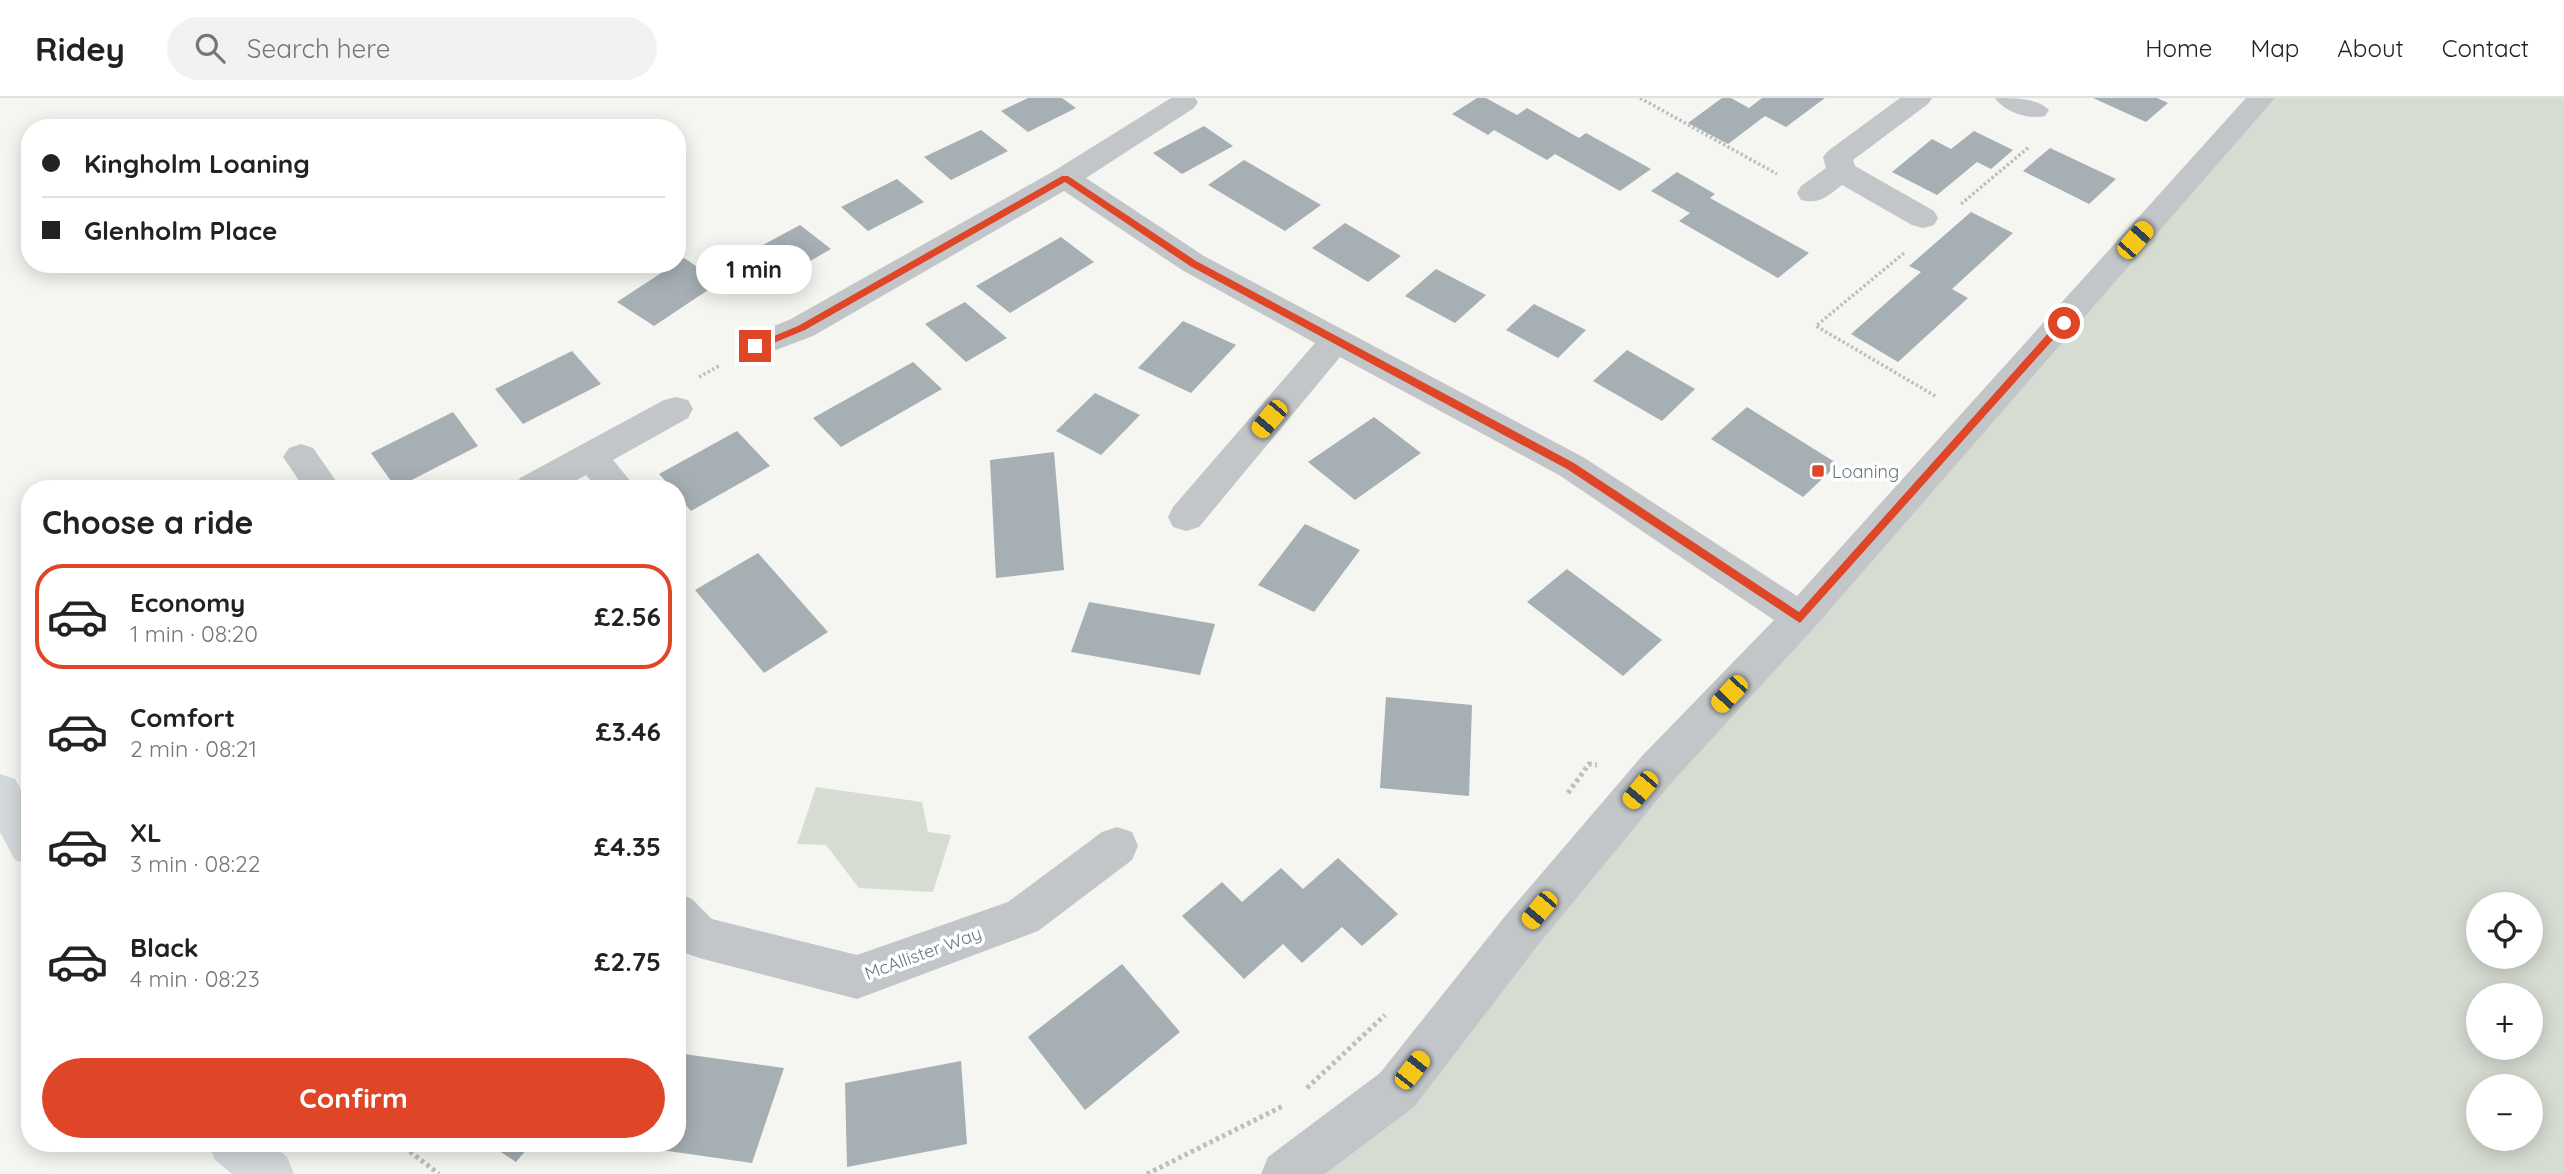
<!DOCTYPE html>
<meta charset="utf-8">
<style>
body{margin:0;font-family:Quicksand,sans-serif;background:#f2f2f2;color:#222;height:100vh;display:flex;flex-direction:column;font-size:26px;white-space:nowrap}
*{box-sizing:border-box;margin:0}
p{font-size:23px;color:#767676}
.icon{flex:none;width:38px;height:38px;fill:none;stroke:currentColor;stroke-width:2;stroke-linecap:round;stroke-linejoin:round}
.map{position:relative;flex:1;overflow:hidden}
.details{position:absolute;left:21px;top:382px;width:665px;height:672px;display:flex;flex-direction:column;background:#fff;border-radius:28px;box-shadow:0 4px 18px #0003}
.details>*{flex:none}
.hud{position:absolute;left:21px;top:21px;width:665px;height:154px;border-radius:28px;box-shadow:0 4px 18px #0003;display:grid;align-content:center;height:154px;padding:0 21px;background:#fff}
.fabs{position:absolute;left:2466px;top:794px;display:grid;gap:14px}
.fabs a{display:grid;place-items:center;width:77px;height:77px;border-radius:50%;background:#fff;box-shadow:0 4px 18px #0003;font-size:35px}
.end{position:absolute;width:32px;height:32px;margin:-16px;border:9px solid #df4627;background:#fff;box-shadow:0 0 0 4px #fff}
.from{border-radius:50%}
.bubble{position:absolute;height:49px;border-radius:24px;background:#fff;box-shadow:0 4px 18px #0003;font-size:23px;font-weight:800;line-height:49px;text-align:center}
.car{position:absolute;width:21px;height:42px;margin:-21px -10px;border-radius:9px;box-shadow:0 0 5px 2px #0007;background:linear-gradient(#f5c518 24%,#345 0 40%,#f5c518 0 76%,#345 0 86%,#f5c518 0)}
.hud b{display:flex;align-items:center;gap:24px;height:66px;font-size:26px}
.hud b+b{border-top:2px solid #e0e0e0}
.hud i{width:18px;height:18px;background:#222}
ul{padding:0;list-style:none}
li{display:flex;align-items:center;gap:21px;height:105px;margin:0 14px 10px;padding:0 7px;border:4px solid transparent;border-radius:28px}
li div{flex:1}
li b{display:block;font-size:26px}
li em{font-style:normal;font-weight:800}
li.on{border-color:#df4627}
li>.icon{width:63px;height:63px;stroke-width:1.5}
h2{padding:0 21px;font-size:32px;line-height:84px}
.cta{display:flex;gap:14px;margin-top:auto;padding:14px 21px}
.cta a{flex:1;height:80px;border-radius:42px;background:#df4627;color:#fff;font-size:28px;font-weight:800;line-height:80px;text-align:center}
header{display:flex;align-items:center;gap:42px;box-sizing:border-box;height:98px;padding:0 35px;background:#fff;border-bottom:2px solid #e0e0e0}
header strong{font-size:33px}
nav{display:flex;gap:38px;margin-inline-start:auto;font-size:24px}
.search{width:490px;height:63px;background:#f2f2f2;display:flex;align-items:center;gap:18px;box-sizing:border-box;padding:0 24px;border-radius:38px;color:#767676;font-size:26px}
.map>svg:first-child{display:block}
.green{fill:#d6dcd2;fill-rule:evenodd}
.building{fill:#a6afb4}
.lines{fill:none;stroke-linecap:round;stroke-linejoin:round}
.path-far1{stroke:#bcbec0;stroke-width:3.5;stroke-dasharray:2.5 2.5;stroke-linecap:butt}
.path{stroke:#bcbec0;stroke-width:5;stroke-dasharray:3.5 3.5;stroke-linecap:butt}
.street{fill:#c2c6c9;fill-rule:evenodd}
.secondary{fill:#d3d8dc;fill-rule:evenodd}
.route{fill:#df4627}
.poi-dot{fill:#df4627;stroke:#fff;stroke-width:2.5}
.labels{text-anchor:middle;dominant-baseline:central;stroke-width:7;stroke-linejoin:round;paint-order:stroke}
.poi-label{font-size:18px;fill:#647682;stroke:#fff;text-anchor:start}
.street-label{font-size:18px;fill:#647682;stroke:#fff}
</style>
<header>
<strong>Ridey</strong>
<div class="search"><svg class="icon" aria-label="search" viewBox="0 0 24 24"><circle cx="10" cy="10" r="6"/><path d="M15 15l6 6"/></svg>Search here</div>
<nav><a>Home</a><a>Map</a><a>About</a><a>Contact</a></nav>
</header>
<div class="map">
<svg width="2564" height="1076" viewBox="0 0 2564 1076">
<rect width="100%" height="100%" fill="#f5f5f1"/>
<g class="green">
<path d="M2261 0H2564V1076H1285L1397 992ZM2478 807H2530V859H2478ZM2478 898H2530V950H2478ZM2478 989H2530V1041H2478Z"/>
<polygon points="816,689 922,704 928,734 951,737 933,794 859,790 826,747 797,746"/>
</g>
<g class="building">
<polygon points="1028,0 1062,0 1076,10 1028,34 1001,13"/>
<polygon points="1477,0 1486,0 1517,17 1527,10 1579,40 1586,35 1651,71 1620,93 1555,56 1547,62 1494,32 1488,37 1452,16"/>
<polygon points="1722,0 1731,0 1749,10 1762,0 1825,0 1786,29 1765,18 1728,46 1688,25"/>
<polygon points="2093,0 2157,0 2168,5 2146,24"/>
<polygon points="1204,28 1233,48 1182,76 1153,55"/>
<polygon points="981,32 1008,53 951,82 924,59"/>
<polygon points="1974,33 2013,52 1991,71 1977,64 1937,97 1892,74 1932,41 1951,51"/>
<polygon points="2050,50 2116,81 2089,106 2023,73"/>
<polygon points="1244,62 1321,107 1285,133 1208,87"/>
<polygon points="1677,74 1715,96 1710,100 1809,155 1778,180 1679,123 1690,115 1651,93"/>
<polygon points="897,81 924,104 868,133 841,109"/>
<polygon points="1971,114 2013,135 1952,191 1968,200 1898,264 1851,236 1921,174 1909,168"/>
<polygon points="1345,125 1401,158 1368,184 1312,150"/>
<polygon points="800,127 831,151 777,182 746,156"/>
<polygon points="1061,139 1094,164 1010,215 976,188"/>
<polygon points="684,160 720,184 654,228 617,204"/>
<polygon points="1436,171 1486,197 1455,225 1405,198"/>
<polygon points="965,204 1007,240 966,264 925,226"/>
<polygon points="1534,206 1586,232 1558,260 1506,232"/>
<polygon points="1183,223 1236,247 1191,295 1138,270"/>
<polygon points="1627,252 1695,291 1662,323 1593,283"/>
<polygon points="572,253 601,286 523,326 495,291"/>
<polygon points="913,264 942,291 841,349 813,320"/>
<polygon points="1095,295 1140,317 1101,357 1056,333"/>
<polygon points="1747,309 1838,366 1803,399 1711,341"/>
<polygon points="453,314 478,348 396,390 371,355"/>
<polygon points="1374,319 1421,355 1355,402 1308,364"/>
<polygon points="737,333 770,368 691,413 677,397 677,390 672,390 659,376"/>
<polygon points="1054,354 1064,472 996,480 990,362"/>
<polygon points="1305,426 1360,452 1314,514 1258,487"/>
<polygon points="758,455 828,534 764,575 695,492"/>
<polygon points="1567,471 1662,542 1623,578 1527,504"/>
<polygon points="1089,504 1215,526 1200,577 1071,554"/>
<polygon points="1386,599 1472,607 1469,698 1380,690"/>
<polygon points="1338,760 1398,816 1362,848 1342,829 1302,865 1283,846 1244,881 1182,818 1222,784 1242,804 1281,770 1303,791"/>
<polygon points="1122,866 1180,934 1085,1012 1028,939"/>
<polygon points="677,955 784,970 752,1065 633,1048 635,1045 677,1045"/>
<polygon points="961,963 967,1046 847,1069 845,985"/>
<polygon points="487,1045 532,1045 516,1064"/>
</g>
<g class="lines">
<g class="path-far1">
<polyline points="1640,0 1777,76"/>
<polyline points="1961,106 2029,49"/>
<polyline points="1904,155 1816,228 1937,299"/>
<polyline points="699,279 719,268"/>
</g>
<g class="path">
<polyline points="1568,695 1589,666 1597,667"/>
<polyline points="1307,990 1385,917"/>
<polyline points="399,1045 439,1076"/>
<polyline points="1147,1076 1283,1008"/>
</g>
<g class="street">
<polygon points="1171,0 1195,0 1198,4 1194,10 1086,80 1204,158 1583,359 1797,498 2246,0 2275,0 1813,531 1672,684 1538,847 1414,1009 1325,1076 1261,1076 1268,1059 1380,975 1506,817 1642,658 1774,522 1559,377 1340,259 1199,429 1186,433 1173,429 1168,419 1173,409 1315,245 1182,172 1064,93 813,238 755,260 743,256 739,248 743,240 789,222 1054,73"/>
<path d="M1900 0H1932L1928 6 1853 62 1855 68 1934 113 1938 120 1934 127 1923 130 1912 127 1842 87C1829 97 1820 107 1801 102L1797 95 1801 88 1826 70 1823 59 1828 53Z"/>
<path d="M1995 0C2013 0 2038 0 2049 12L2045 18C2029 22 2004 14 1995 0Z"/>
<polygon points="676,299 688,302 693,311 688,320 613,362 636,390 597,390 586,377 562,390 515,390 520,380 664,302"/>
<polygon points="301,346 313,350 341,390 304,390 283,359 289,350"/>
<polygon points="1117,729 1132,734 1138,748 1132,762 1038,833 857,901 699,860 683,854 677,847 677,795 692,801 712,821 857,857 1008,804 1102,734"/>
</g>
<g class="secondary">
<polygon points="0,676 15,681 30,708 30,767 15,762 0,734"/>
<polygon points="208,1045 270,1045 287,1059 294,1076 232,1076 215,1062"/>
</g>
</g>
<polygon class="route" points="1062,78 1068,78 1196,163 1574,365 1799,514 2060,222 2068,225 1800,525 1567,371 1190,168 1065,84 805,232 759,251 750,248 798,228"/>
<rect class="poi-dot" x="1811" y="366" width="14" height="14" rx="3.5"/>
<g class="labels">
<g class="poi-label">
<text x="1832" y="373">Loaning</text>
</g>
<g class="street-label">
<text transform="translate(923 855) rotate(-20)">McAllister Way</text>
</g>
</g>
</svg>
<div class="fabs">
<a><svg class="icon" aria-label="locate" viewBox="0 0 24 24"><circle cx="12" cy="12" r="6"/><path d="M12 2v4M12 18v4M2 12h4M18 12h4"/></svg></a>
<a>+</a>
<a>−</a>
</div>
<i class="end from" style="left:2064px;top:225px"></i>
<i class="end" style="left:755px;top:248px"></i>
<div class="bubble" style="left:696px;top:147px;width:116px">1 min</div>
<i class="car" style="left:2135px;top:142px;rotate:41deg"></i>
<i class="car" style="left:1269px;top:321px;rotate:220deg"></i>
<i class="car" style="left:1729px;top:596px;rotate:223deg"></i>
<i class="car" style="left:1640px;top:692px;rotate:220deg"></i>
<i class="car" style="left:1539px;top:812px;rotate:220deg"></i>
<i class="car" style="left:1412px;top:972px;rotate:38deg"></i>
<div class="hud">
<b><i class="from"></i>Kingholm Loaning</b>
<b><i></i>Glenholm Place</b>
</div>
<section class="details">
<h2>Choose a ride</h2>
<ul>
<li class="on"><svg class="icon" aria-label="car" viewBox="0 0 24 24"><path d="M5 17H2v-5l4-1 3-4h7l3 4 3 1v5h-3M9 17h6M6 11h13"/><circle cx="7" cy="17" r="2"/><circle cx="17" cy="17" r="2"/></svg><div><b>Economy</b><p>1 min · 08:20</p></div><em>£2.56</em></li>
<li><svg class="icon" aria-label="car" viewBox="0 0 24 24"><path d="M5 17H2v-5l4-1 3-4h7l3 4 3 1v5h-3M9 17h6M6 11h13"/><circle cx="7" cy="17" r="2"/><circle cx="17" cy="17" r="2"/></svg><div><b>Comfort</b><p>2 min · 08:21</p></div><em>£3.46</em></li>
<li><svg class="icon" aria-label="car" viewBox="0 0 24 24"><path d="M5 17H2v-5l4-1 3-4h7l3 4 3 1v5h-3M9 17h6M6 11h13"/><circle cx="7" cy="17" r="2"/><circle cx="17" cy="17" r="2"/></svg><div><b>XL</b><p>3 min · 08:22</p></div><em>£4.35</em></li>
<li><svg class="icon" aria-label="car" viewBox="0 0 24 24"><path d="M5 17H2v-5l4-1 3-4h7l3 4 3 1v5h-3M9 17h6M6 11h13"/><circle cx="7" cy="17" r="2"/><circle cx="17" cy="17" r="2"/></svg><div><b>Black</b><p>4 min · 08:23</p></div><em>£2.75</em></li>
</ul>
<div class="cta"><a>Confirm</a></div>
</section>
</div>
